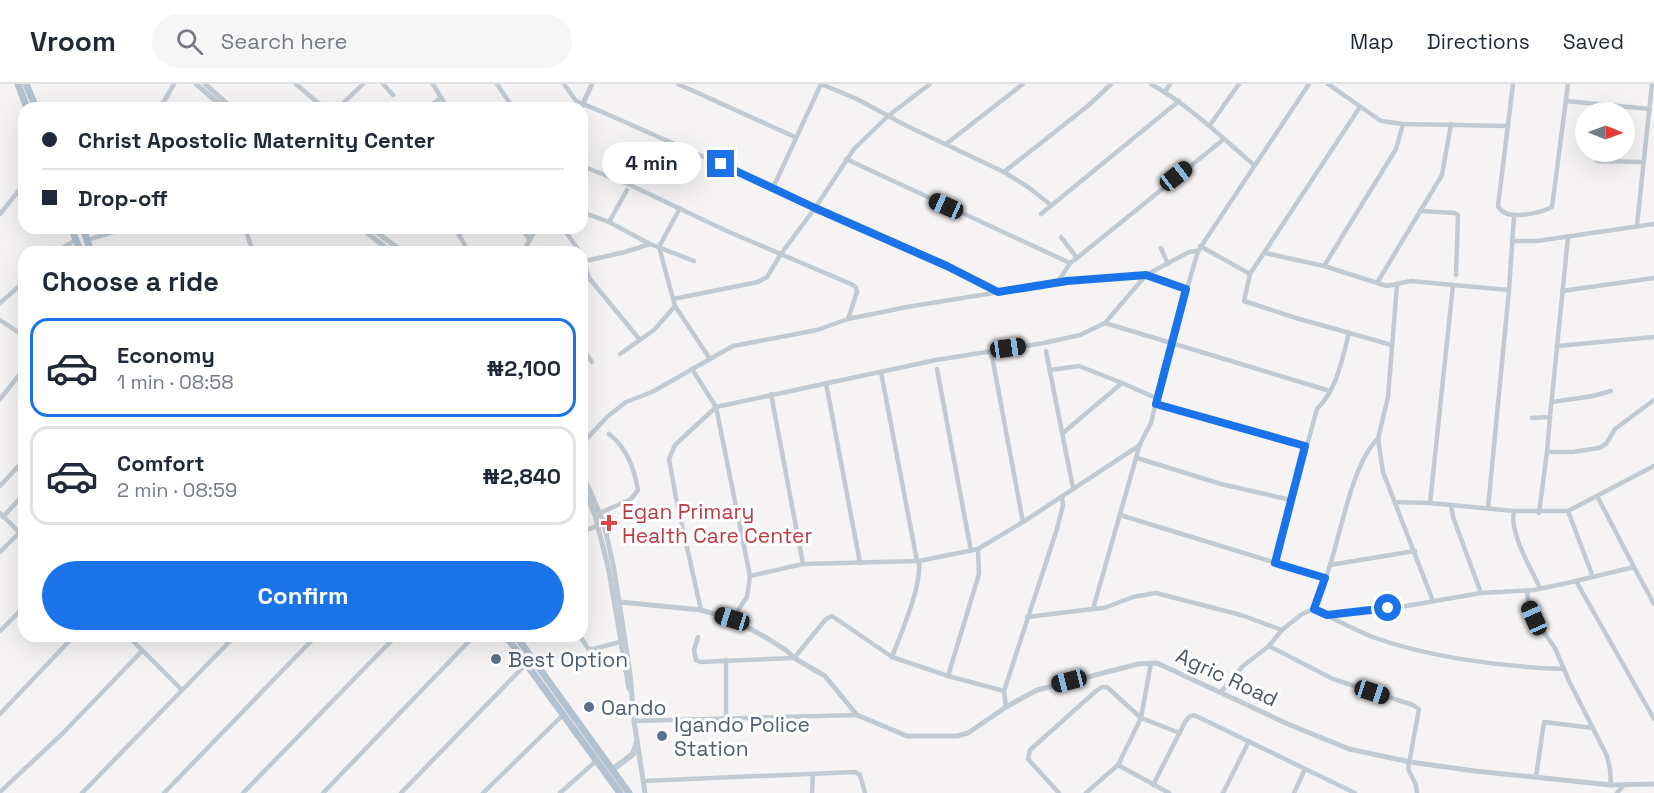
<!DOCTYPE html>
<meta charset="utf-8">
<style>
body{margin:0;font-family:"Space Grotesk",sans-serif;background:#f6f6f7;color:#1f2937;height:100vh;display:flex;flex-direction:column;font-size:22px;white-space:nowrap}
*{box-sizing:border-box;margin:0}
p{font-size:20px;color:#747a83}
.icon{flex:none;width:33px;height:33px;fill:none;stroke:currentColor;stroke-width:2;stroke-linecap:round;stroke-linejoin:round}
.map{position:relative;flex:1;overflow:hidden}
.sheet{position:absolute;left:18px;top:162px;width:570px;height:396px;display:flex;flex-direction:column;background:#fff;border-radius:18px;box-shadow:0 6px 24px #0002}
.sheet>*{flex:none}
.banner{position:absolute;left:18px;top:18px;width:570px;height:132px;border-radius:18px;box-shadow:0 6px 24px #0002;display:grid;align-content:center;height:132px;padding:0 24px;background:#fff}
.needle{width:39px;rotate:91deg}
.controls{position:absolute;left:1575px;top:18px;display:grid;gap:12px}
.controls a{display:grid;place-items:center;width:60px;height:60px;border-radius:50%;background:#fff;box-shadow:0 6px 24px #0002;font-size:30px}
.end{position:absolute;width:27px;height:27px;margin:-14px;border:8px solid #1a73e8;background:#fff;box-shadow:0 0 0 3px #fff}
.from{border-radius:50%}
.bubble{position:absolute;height:42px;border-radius:21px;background:#fff;box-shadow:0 6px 24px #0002;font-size:20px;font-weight:600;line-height:42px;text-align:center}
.car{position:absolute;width:18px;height:36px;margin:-18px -9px;border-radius:8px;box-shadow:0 0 4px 2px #0007;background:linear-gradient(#222 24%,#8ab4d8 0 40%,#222 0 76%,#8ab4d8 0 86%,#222 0)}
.banner b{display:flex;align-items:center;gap:21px;height:57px;font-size:22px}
.banner b+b{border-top:2px solid #e0e1e3}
.banner i{width:15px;height:15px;background:#1f2937}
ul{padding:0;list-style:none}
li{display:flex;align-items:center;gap:18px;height:99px;margin:0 12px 9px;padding:0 12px;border:3px solid #e0e1e3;border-radius:18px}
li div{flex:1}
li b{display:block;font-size:22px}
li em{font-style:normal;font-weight:600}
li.on{border-color:#1a73e8}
li>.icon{width:54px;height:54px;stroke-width:1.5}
h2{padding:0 24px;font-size:27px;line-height:72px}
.primary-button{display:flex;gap:12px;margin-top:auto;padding:12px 24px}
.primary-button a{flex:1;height:69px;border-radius:36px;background:#1a73e8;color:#fff;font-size:24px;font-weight:600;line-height:69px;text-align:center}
header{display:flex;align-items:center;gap:36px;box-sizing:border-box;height:84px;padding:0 30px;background:#fff;border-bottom:2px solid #e0e1e3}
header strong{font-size:28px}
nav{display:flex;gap:33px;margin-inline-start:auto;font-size:21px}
.search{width:420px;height:54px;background:#f6f6f7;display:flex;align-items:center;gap:15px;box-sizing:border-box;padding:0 21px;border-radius:33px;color:#747a83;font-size:22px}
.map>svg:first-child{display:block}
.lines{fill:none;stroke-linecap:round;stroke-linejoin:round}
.minor{stroke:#c1cad2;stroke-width:4.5}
.tertiary{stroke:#c1cad2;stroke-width:5}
.secondary{stroke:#c1cbd6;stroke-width:6}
.primary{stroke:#b3c2d1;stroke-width:7}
.route{stroke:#1a73e8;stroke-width:8}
.health-dot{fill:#e0444e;stroke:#fff;stroke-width:2}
.service-dot{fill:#5c6f8a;stroke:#fff;stroke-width:2}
.labels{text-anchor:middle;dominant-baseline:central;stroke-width:6;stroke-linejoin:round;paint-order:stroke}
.health-label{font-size:21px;fill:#be3a42;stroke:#fff;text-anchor:start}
.service-label{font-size:21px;fill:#4e5e75;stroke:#fff;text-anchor:start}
.street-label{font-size:21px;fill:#4a5661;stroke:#fff}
</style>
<header>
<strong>Vroom</strong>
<div class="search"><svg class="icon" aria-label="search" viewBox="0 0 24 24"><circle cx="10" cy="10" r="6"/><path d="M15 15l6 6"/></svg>Search here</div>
<nav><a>Map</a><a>Directions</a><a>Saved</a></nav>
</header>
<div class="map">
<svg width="1654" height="709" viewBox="0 0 1654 709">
<rect width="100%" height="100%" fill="#f5f3f3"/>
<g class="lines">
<g class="minor">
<polyline points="296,0 324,24"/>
<polyline points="383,0 393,11"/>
<polyline points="433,0 447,24"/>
<polyline points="497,0 513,24"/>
<polyline points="564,0 576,17 600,27 947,181 998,208"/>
<polyline points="678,0 795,53"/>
<polyline points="821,0 857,15 907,42 1004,88 1028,103 1051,121"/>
<path d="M1151 0C1190 22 1220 52 1254 81"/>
<polyline points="1328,0 1381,37 1403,40 1508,42"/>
<path d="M1513 0 1498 122C1505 138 1540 129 1552 123L1568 0"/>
<polyline points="1165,8 1170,0"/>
<polyline points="1566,17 1650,25"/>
<polyline points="1360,23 1250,190 1244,217 1296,234 1392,261"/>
<polyline points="160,24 174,0"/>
<polyline points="338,24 363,0"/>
<polyline points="427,24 441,14"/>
<polyline points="1210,41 1239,0"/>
<polyline points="946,60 1023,0"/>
<polyline points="846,75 1070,179"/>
<polyline points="1597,77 1643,78"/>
<polyline points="582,82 630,101 729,148 851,200 856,203 857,208 848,235"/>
<polyline points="1004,88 1089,21 1111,0"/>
<polyline points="773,104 821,0"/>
<polyline points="680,124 659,163 675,222 710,275"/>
<polyline points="1420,127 1455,129 1458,131 1456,191"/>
<polyline points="582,128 609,138 650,160 694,177"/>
<polyline points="0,130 24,100"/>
<polyline points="1041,130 1179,17"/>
<polyline points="609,138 627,106"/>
<polyline points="1637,141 1652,0"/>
<polyline points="245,144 253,168"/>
<polyline points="455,144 467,165 473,168"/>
<polyline points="521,144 530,156"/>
<polyline points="563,144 580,168"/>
<polyline points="1061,153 1077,174"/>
<polyline points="87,156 126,144"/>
<polyline points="1512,157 1537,157 1654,140"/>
<polyline points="1200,162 1250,190"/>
<polyline points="1161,164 1168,180"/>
<polyline points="56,168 76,156"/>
<polyline points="1265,169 1324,182 1387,202 1411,197 1453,201"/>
<polyline points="582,172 589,194 640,256"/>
<polyline points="585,177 625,168 650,160"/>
<polyline points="1324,182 1396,65 1403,40"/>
<polyline points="1058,198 1070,179 1077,174 1224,55"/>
<polyline points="1377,199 1442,91 1451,40"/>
<polyline points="1397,201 1388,313 1378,355 1383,388 1433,517"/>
<polyline points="1562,207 1654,194"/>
<polyline points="673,215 758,198 767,193 781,170 815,124 854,65 888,32 930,0"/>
<polyline points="0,219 24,198"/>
<polyline points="0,236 24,252"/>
<polyline points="1105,239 1330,307"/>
<polyline points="1557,262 1654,253"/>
<polyline points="582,264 592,278"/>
<polyline points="991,267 1023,438"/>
<polyline points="1046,267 1073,404"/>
<polyline points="620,270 654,246 675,222"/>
<polyline points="692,285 716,323 750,492"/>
<polyline points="937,285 971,467"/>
<polyline points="1050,286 1079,282 1122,299 1063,349"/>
<polyline points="881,288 917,477"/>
<polyline points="826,299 860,479"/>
<polyline points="1122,299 1156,314"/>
<polyline points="771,310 803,480"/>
<polyline points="0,315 24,285"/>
<polyline points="1552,318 1593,312 1611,307"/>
<polyline points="1156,320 1305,362"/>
<polyline points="1550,333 1568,153"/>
<polyline points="1532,334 1550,333 1547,368 1539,429"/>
<polyline points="582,360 607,333 626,318 652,308 733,262 817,246 848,235 907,223 1067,197 1146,191 1189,168 1198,167"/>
<polyline points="1547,368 1572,368 1599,364 1606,360 1615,345 1654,316"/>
<polyline points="1137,374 1221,400 1291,416"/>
<polyline points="0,402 24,376"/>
<polyline points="1597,412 1634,483"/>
<polyline points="1395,418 1430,419 1514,427 1568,427 1654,382"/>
<polyline points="1430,419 1453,201 1509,206"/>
<polyline points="1451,421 1453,433 1481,509"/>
<polyline points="1488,424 1509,206 1514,132"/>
<path d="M1514 427C1509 449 1531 484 1540 504"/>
<polyline points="1568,427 1593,493"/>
<polyline points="0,429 24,453"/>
<path d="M600 429 631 415 638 406C634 384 627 364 609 350"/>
<polyline points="1120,431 1325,494"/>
<polyline points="3,433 24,410"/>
<polyline points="582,447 598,442"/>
<polyline points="0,468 19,449"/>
<path d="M1275 479 1317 325C1337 305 1342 276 1349 249"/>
<polyline points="1330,481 1415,467"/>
<polyline points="1576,497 1634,483 1654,520"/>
<polyline points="1527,507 1529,523 1534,534 1555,564 1569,597 1607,672 1610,685 1611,701"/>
<polyline points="1093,525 1104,524 1133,513 1156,509 1241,531 1282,546"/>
<polyline points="1314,525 1327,532 1406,522 1481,509 1534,506 1576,497 1654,635"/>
<polyline points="701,526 676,414 669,375 675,361 716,323 936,276 1044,259 1080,251 1105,239 1146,191 1186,205"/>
<path d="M1328 532C1342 539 1356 546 1370 552 1426 573 1503 583 1564 585"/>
<polyline points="1027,533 1093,525 1140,360 1151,339 1162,291 1198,167 1309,0"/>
<polyline points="732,535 747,513 750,492 803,480 919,477 978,465 1023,438 1140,361"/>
<polyline points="0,547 24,523"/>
<polyline points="128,552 181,605"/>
<polyline points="580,552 589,566 620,558"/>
<polyline points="698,553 694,566 696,576 700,578 794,574 826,535 832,532 892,573 948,592 1004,607"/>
<polyline points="1269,562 1333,595 1413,621 1419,625 1408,685 1416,701 1417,709"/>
<path d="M892 573C901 549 922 502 919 477"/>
<polyline points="1151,579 1141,634 1180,649"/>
<polyline points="948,592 979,490 978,465"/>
<path d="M1221 608 1243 582 1269 562 1282 546 1302 530 1314 525C1319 510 1326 495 1330 481 1341 448 1353 377 1378 355"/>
<polyline points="1006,623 1004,607 1057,445 1063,421 1062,413"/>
<polyline points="0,630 74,552"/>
<polyline points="726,634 726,576"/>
<polyline points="634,637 857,631"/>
<polyline points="1118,681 1169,709"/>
<polyline points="1536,693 1544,638 1593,644"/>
<polyline points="643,697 855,688 860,691 865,709"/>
<polyline points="1153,701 1185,638 1189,633 1194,631 1355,709"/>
<polyline points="0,708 63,649 142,567"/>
<polyline points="82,709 235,552"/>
<polyline points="164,709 316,552"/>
<polyline points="243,709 396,552"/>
<polyline points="323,709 474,552"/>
<polyline points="401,709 527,579"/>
<polyline points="483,709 564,630"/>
<polyline points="560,709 596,677"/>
<polyline points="812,709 813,690"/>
<polyline points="1059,709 1028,675 1030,666 1096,607 1102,603 1107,603 1141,634 1118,681 1086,709"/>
<polyline points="1223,709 1249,657"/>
<polyline points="1294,709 1305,685"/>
<polyline points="1617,709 1623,702"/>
</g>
<g class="tertiary">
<polyline points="196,0 224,24"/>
<polyline points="205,0 232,24"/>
<polyline points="581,24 592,0"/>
<polyline points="361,144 391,168"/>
<polyline points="371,144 403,168"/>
<polyline points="523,168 536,144"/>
<polyline points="582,391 591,409 604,440 614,485 630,589 634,637 645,709"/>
<polyline points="582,401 595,431 609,487 629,605"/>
<polyline points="620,518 701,526 732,535 767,554 787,567 794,574 825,592 857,631 907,652 957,652 968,649 1006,623 1037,606 1138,580 1157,579 1290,641 1349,665 1410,678 1475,687 1611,701 1654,700"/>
</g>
<polyline class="secondary" points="613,685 633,670 637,658"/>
<g class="primary">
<polyline points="18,0 27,24"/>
<polyline points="26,0 36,24"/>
<polyline points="71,144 81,168"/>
<polyline points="83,144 91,168"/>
<polyline points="506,552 620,709"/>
<polyline points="516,552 629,709"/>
</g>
</g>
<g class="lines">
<polyline class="route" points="721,80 815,124 947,182 998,208 1067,197 1146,191 1186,205 1156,320 1305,362 1275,479 1325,494 1314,525 1327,531 1388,524"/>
</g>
<path class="health-dot" d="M606 430h6v6h6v6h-6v6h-6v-6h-6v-6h6z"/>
<g class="service-dot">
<circle cx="496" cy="575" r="6"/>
<circle cx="589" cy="623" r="6"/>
<circle cx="662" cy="652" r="6"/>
</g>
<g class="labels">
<g class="health-label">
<text x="622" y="427">Egan Primary<tspan x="622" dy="24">Health Care Center</tspan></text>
</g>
<g class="service-label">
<text x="508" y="575">Best Option</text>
<text x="601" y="623">Oando</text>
<text x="674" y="640">Igando Police<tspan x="674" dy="24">Station</tspan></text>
</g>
<g class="street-label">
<text transform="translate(1227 593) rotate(25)">Agric Road</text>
</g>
</g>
</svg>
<div class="controls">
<a><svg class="needle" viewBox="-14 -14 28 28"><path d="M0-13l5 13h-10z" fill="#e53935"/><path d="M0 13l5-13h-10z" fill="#747a83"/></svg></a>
</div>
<i class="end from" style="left:1388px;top:524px"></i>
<i class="end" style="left:721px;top:80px"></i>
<div class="bubble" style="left:602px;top:58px;width:99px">4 min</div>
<i class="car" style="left:1176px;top:92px;rotate:52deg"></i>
<i class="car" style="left:946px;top:122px;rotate:294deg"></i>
<i class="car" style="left:1008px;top:264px;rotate:82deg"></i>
<i class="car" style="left:1534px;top:534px;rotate:336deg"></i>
<i class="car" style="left:732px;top:535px;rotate:287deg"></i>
<i class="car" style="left:1069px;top:597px;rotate:256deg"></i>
<i class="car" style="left:1372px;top:608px;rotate:108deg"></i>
<div class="banner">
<b><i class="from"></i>Christ Apostolic Maternity Center</b>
<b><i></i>Drop-off</b>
</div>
<section class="sheet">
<h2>Choose a ride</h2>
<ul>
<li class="on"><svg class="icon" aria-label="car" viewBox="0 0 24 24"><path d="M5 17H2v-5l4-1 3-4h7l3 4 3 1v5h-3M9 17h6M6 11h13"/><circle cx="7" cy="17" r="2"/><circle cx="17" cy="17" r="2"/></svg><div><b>Economy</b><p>1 min · 08:58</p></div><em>₦2,100</em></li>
<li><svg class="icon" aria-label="car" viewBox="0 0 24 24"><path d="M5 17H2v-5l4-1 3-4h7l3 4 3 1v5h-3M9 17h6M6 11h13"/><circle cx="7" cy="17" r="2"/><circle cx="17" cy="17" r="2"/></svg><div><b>Comfort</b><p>2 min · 08:59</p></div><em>₦2,840</em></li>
</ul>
<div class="primary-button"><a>Confirm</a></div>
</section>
</div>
